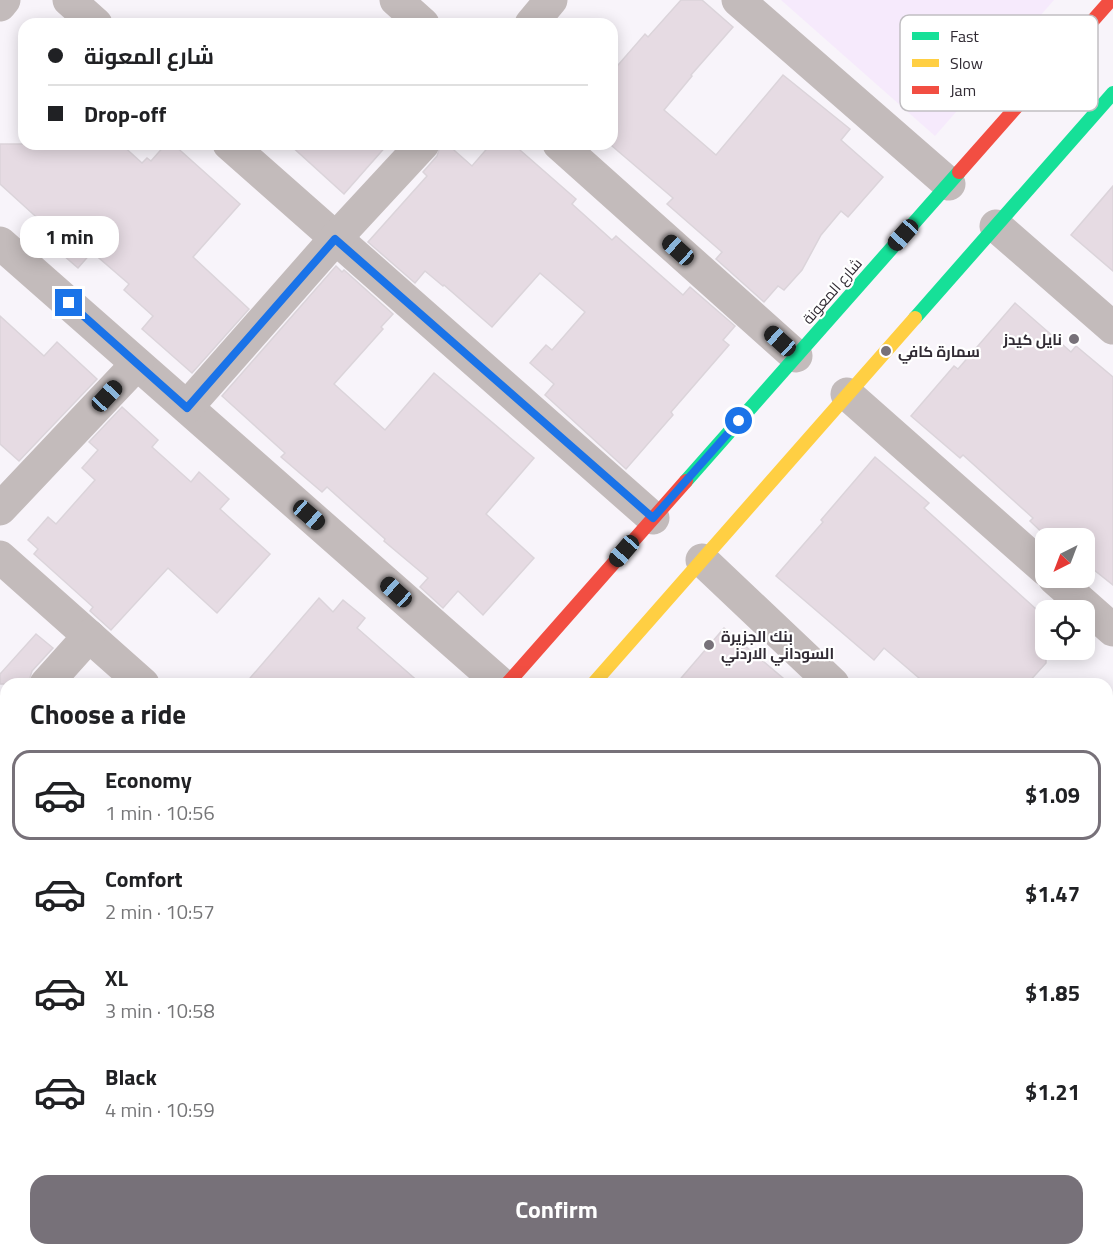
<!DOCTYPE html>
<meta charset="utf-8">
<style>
body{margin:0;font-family:"Titillium Web",Cairo,sans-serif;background:#f2f2f2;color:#202124;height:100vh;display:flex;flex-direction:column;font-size:22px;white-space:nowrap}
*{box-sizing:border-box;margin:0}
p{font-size:20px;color:#757577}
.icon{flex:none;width:33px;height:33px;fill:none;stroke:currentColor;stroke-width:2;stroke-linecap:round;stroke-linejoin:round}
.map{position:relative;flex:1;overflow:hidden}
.drawer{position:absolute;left:0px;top:678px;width:1113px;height:578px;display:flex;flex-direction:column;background:#fff;border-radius:18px 18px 0 0;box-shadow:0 3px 15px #0003}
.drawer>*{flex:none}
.guide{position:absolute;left:18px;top:18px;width:600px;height:132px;border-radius:18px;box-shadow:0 3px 15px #0003;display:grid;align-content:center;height:132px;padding:0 30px;background:#fff}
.needle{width:39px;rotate:222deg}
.buttons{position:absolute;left:1035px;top:528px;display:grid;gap:12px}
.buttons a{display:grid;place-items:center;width:60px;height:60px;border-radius:12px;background:#fff;box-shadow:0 3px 15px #0003;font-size:30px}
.end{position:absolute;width:27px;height:27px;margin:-14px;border:8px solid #1a73e8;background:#fff;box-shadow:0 0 0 3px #fff}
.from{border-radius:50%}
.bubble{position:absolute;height:42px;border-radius:18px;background:#fff;box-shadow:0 3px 15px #0003;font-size:20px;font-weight:700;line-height:42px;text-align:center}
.car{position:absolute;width:18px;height:36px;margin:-18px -9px;border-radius:8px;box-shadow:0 0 4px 2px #0007;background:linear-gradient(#222 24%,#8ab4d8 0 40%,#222 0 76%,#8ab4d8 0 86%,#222 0)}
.guide b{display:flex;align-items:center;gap:21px;height:57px;font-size:22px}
.guide b+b{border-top:2px solid #e0e0e0}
.guide i{width:15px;height:15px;background:#202124}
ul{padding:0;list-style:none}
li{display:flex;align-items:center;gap:18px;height:90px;margin:0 12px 9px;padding:0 18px;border:3px solid transparent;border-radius:18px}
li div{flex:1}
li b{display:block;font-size:22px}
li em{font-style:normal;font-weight:700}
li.active{border-color:#777179}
li>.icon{width:54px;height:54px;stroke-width:1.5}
h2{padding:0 30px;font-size:27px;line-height:72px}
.primary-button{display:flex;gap:12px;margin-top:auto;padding:12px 30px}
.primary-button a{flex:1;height:69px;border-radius:18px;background:#777179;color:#fff;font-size:24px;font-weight:700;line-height:69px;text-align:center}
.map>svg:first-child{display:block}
.built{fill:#f6eafc}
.building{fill:#e6dbe3;stroke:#dbd4da;stroke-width:1.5}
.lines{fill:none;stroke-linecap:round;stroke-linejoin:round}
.street{stroke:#c3bbbb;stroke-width:33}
.fast{stroke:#16e098;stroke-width:14}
.slow{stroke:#ffcf43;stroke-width:14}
.jam{stroke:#f24e42;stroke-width:14}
.route{stroke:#1a73e8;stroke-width:8}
.poi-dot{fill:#777179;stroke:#fff;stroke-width:2}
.labels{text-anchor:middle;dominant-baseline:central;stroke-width:4.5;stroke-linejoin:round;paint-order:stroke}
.street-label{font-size:15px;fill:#312b34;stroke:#fff}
.poi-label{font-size:15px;font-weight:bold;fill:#312b34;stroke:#fff;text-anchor:start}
.key{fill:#fff;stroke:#c1bfc2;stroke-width:1.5}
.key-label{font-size:16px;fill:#312b34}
</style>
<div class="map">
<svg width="1113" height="1255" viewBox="0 0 1113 1255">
<rect width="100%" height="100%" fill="#f8f4fa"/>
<polygon class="built" points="781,0 1054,0 935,136"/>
<g class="building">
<polygon points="681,0 702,0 733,27 691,75 692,76 664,110 716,155 783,75 850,129 841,140 883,177 848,217 841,211 821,235 802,270 784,290 778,286 764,302 716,259 722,252 667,204 673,198 612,146 612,72 645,34 648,37"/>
<polygon points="0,144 121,144 142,163 147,158 151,161 166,144 173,144 240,204 193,257 249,309 192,373 142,329 153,316 124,290 129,284 92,252 78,268 48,242 55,234 0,184"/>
<polygon points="289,144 388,144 344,194"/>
<polygon points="441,144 447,144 472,166 491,144 513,144 576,199 572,204 612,240 616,236 683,295 690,287 735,326 723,340 729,345 671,412 673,415 626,469 545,395 554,384 530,363 546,345 552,350 585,312 540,273 492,327 444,285 443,286 425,271 415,283 368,242 427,176 423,172 437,156"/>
<polygon points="1113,186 1113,271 1071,235"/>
<polygon points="336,266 342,272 344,270 393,314 381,327 383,329 334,384 385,430 434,373 534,458 486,514 534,558 483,615 458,591 443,608 420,587 428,578 384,541 385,539 327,487 322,492 281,457 285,453 222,396"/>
<polygon points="1015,303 1071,352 1076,346 1113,377 1113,585 1084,562 1084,538 1048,538 1030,521 1033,518 963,455 960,458 911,416 954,366 958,369"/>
<polygon points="0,316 44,356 57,342 97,379 19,461 0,444"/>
<polygon points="122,407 158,440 152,447 191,482 199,472 229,499 220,509 270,554 217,613 168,568 111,630 90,611 93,607 34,554 38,549 28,540 48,517 56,524 95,480 82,468 98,450 89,442"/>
<polygon points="875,457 929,503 924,508 1046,618 1046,663 1027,684 926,684 884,648 874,660 776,576 823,522 821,520"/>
<polygon points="319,598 333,612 343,600 365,618 357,628 421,684 245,684"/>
<polygon points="724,628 790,684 676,684"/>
<polygon points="36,634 53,648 32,671 28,684 0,684 0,674"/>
</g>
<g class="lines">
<g class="street">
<polyline points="69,0 96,24"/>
<polyline points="396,0 423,24"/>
<polyline points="738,0 949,184"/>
<polyline points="0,5 4,0"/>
<polyline points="531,24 551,0"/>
<polyline points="229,144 653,518"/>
<polyline points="559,144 796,356"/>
<polyline points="996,226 1113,328"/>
<polyline points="0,243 501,684"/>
<polyline points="847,394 1046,570"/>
<polyline points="187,407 335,239 423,144"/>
<polyline points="0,509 137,364"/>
<polyline points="0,557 143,684"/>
<polyline points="702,560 833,684"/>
<polyline points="1054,578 1113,630"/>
<polyline points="46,684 89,636"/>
<polyline points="1107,729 1113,722"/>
<polyline points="0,735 6,728"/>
<polyline points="0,855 6,860"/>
<polyline points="1107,935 1113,940"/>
<polyline points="460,1250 466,1255"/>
<polyline points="781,1250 788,1255"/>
<polyline points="1105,1250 1111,1255"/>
<polyline points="543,1255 548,1250"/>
</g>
<g class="fast">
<polyline points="915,318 1113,93"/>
<polyline points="686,481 959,172"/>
<polyline points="0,1215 6,1221"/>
<polyline points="38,1250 44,1255"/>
<polyline points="2,1255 7,1250"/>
<polyline points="90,1255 95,1250"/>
</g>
<polyline class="slow" points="593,684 915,318"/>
<g class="jam">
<polyline points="959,172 1111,0"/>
<polyline points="507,684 686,481"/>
</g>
</g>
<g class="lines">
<polyline class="route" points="69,303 187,408 335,239 653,518 739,421"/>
</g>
<g class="poi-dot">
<circle cx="1074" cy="339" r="6"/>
<circle cx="886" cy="351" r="6"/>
<circle cx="709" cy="645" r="6"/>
</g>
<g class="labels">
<g class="street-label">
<text transform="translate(832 291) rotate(-49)">شارع المعونة</text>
</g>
<g class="poi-label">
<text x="1062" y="339" text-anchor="end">نايل كيدز</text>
<text x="898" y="351">سمارة كافي</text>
<text x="721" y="636">بنك الجزيرة<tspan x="721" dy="17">السوداني الاردني</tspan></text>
</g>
</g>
<rect x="900" y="15" width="198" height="96" rx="9" class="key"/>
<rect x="912" y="32" width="27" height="8" fill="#16e098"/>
<rect x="912" y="59" width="27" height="8" fill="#ffcf43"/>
<rect x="912" y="86" width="27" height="8" fill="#f24e42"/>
<g class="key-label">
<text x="950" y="42">Fast</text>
<text x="950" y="69">Slow</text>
<text x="950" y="96">Jam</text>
</g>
</svg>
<div class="buttons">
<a><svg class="needle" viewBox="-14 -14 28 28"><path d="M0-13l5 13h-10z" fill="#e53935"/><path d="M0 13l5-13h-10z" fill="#757577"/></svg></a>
<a><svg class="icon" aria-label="locate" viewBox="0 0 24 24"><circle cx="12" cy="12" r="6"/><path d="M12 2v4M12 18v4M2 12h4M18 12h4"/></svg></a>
</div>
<i class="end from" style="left:739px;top:421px"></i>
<i class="end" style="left:69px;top:303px"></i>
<div class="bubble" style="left:20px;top:216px;width:99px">1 min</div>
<i class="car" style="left:903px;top:235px;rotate:222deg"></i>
<i class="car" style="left:678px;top:250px;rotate:312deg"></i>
<i class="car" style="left:780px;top:341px;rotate:312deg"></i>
<i class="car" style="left:107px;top:396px;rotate:43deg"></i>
<i class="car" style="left:309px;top:515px;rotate:131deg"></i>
<i class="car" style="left:624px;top:551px;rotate:221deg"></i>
<i class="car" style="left:396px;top:592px;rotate:312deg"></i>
<div class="guide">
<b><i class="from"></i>شارع المعونة</b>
<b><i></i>Drop-off</b>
</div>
<section class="drawer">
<h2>Choose a ride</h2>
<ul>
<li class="active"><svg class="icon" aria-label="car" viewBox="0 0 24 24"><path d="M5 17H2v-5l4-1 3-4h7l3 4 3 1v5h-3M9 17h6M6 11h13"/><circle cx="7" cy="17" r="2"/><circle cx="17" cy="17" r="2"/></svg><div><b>Economy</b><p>1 min · 10:56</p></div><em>$1.09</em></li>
<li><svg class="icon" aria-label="car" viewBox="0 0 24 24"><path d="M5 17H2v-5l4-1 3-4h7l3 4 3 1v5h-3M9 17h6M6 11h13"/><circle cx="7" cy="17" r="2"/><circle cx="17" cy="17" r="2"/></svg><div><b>Comfort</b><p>2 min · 10:57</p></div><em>$1.47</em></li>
<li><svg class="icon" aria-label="car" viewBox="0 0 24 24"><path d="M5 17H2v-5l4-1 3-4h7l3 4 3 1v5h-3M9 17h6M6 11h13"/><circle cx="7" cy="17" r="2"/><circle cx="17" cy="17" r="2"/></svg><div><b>XL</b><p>3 min · 10:58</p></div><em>$1.85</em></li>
<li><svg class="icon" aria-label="car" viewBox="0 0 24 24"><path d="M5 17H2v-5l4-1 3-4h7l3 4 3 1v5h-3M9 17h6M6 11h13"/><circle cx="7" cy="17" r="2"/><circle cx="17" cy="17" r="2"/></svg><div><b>Black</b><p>4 min · 10:59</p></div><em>$1.21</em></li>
</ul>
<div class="primary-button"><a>Confirm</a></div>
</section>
</div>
